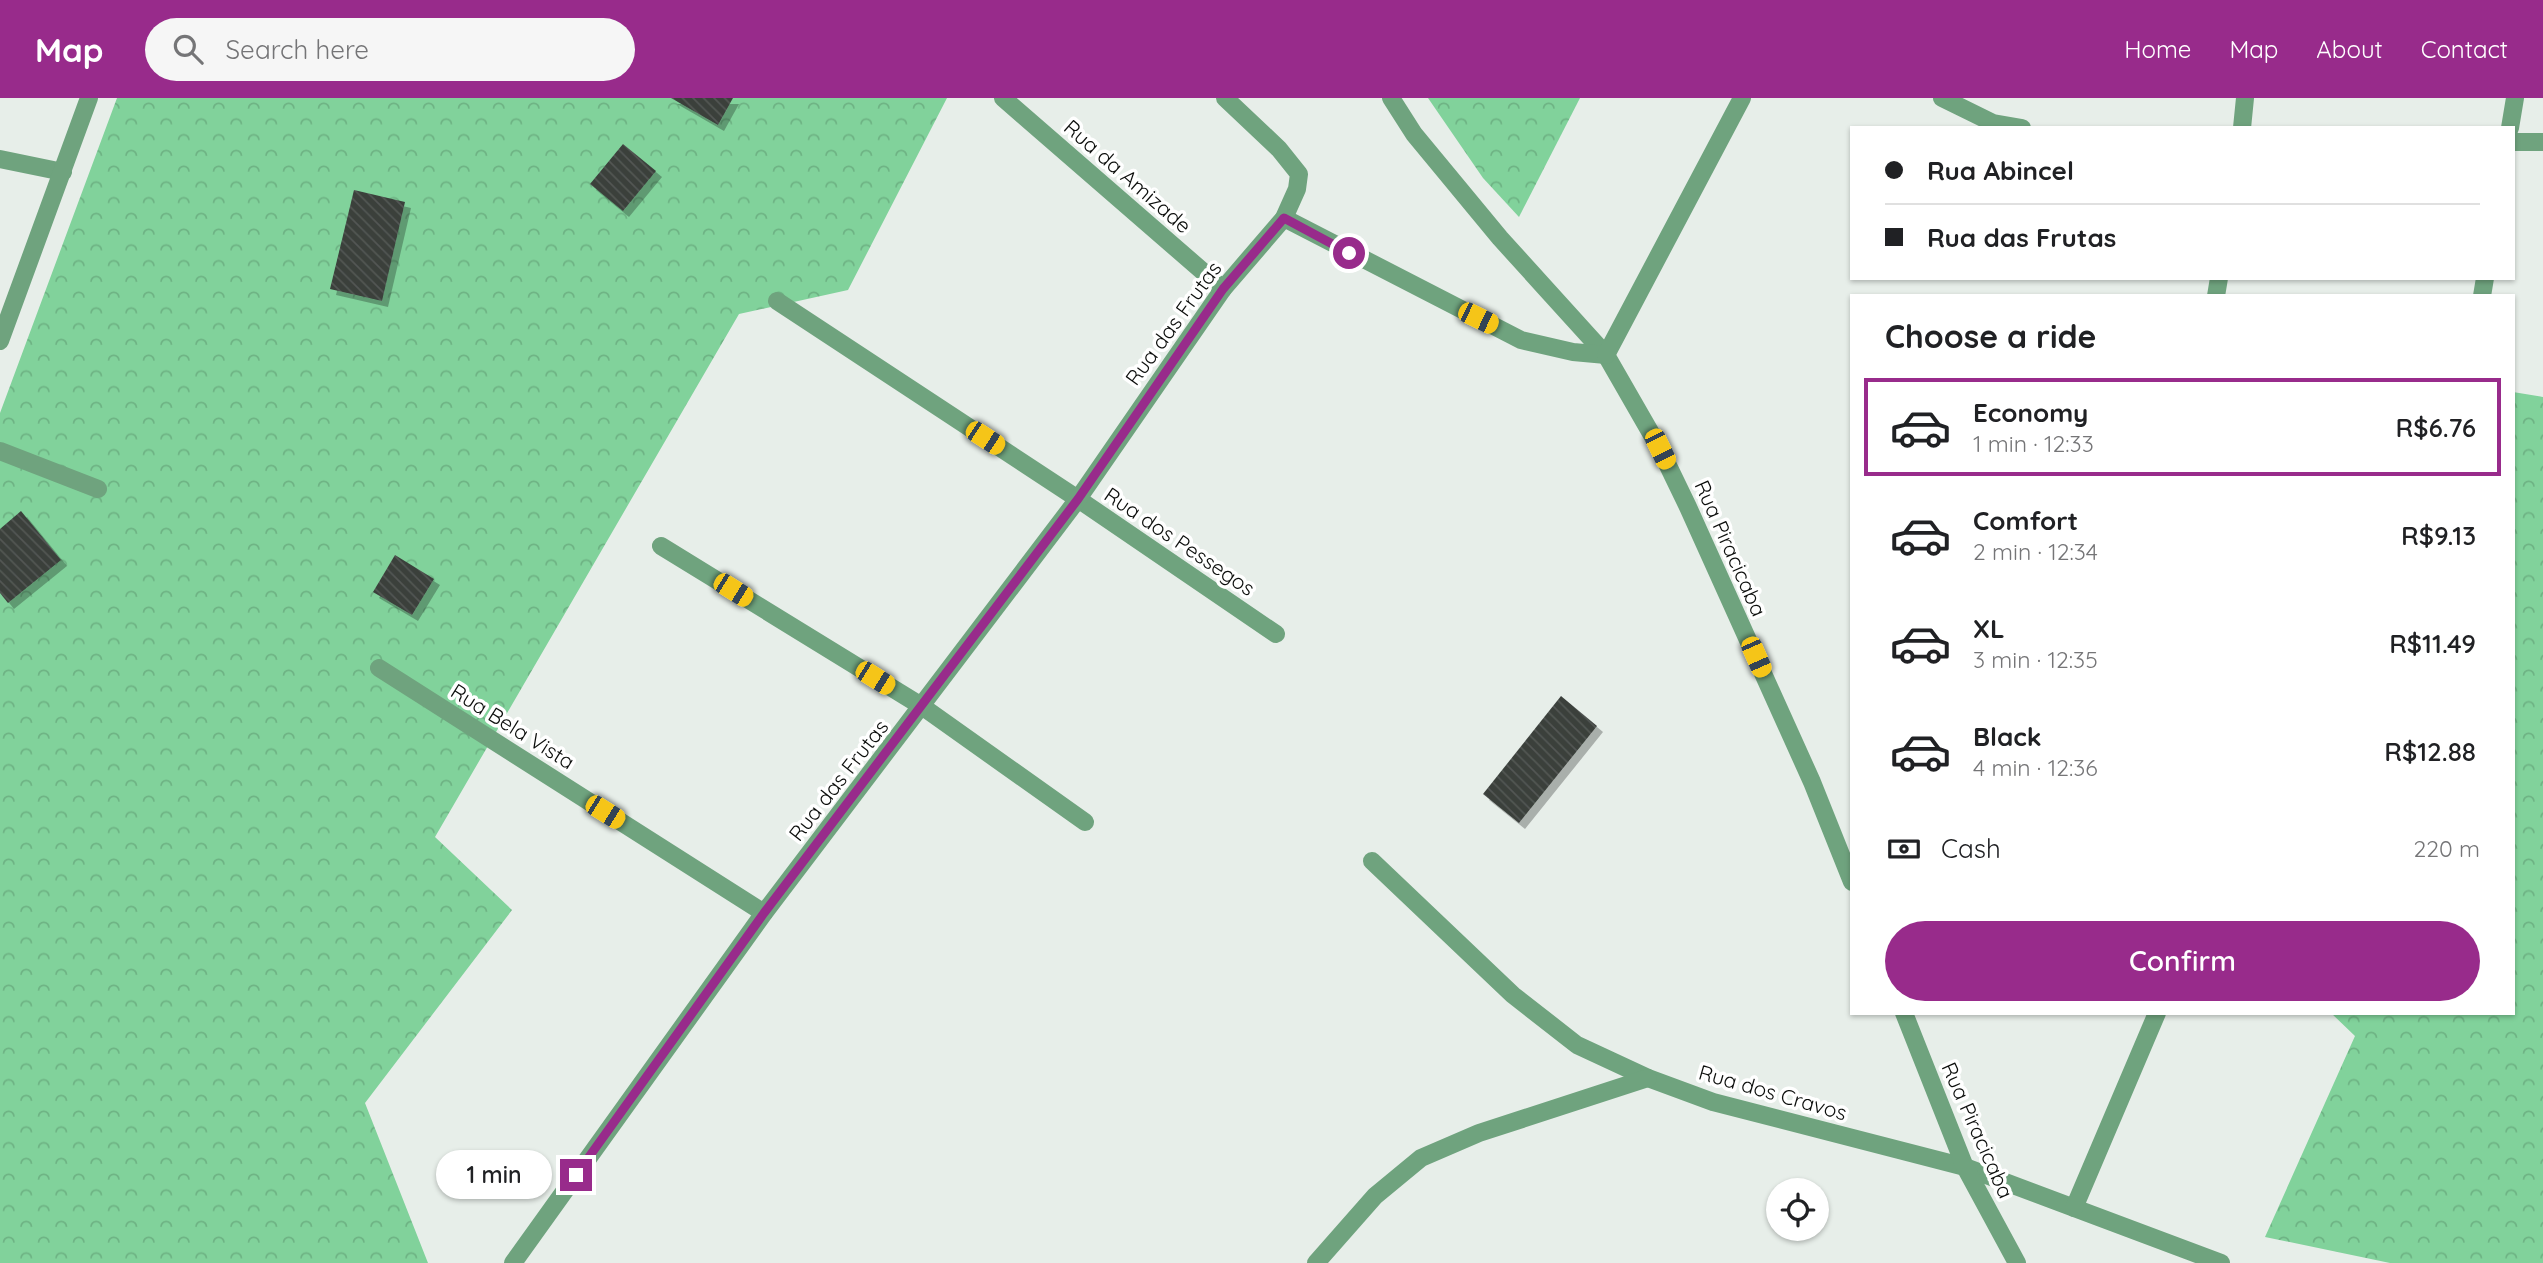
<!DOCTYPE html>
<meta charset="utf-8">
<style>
body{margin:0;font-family:Quicksand,sans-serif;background:#f6f6f6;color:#202124;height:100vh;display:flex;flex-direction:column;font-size:26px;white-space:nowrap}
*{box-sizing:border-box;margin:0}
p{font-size:23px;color:#757577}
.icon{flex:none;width:38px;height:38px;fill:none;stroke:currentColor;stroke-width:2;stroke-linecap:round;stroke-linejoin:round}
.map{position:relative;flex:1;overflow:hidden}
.drawer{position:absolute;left:1850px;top:196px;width:665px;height:721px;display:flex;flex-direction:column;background:#fff;border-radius:0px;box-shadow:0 2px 5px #0004}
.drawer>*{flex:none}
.hud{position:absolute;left:1850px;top:28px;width:665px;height:154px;border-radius:0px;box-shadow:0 2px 5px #0004;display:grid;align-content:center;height:154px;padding:0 35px;background:#fff}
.buttons{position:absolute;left:1766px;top:1080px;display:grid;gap:14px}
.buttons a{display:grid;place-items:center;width:63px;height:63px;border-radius:50%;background:#fff;box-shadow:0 2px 5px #0004;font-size:35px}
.end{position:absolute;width:32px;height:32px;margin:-16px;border:9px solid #982b8b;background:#fff;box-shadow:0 0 0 4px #fff}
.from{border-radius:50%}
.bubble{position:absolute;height:49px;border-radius:24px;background:#fff;box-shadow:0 2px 5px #0004;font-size:23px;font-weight:600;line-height:49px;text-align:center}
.car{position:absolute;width:21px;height:42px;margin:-21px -10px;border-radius:9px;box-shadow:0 0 5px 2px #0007;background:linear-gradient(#f5c518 24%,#345 0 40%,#f5c518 0 76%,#345 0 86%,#f5c518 0)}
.hud b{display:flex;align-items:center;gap:24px;height:66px;font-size:26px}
.hud b+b{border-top:2px solid #e0e0e0}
.hud i{width:18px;height:18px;background:#202124}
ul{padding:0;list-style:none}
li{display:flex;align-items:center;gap:21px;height:98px;margin:0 14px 10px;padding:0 21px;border:4px solid transparent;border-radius:0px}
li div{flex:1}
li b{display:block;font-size:26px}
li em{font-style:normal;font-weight:600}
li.on{border-color:#982b8b}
li>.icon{width:63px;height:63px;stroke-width:1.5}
h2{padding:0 35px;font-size:32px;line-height:84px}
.pay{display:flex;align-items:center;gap:18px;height:77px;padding:0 35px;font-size:26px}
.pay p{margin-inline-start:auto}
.action{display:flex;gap:14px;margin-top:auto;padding:14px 35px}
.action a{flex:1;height:80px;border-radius:42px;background:#982b8b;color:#fff;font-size:28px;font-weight:600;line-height:80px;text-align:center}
header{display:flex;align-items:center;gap:42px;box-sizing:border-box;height:98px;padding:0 35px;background:#982b8b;color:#fff}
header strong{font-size:33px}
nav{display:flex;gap:38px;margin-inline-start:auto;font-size:24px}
.search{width:490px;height:63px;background:#f6f6f6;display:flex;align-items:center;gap:18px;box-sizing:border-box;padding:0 24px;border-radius:38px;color:#757577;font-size:26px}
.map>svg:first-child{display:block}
.forest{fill:url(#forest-crowns)}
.building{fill:url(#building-back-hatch);filter:url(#shadow)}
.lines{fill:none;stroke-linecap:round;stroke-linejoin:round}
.street{stroke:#6fa37e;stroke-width:18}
.route{stroke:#982b8b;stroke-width:9}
.labels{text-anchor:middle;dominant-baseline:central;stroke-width:7;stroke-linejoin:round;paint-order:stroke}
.street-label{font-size:21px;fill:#0b0d0b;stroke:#fff}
</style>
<header>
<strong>Map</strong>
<div class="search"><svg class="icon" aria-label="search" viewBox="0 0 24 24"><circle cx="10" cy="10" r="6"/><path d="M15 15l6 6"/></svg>Search here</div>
<nav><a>Home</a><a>Map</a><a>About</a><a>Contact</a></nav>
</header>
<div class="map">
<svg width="2543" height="1165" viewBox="0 0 2543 1165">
<defs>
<pattern id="forest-crowns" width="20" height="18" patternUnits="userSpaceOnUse" patternTransform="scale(1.75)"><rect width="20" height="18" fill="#81d29b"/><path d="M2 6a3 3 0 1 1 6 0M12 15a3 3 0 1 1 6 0" fill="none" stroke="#6eb384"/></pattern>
<pattern id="building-back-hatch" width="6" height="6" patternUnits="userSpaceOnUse" patternTransform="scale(1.75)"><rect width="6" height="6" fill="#3a3f3b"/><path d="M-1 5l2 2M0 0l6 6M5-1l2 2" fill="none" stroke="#535754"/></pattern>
<filter id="shadow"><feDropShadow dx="6" dy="6" stdDeviation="0" flood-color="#0004"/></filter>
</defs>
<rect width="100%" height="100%" fill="#e7eee9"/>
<g class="forest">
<polygon points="117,0 947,0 848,192 739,216 435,739 512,812 365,1005 428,1165 0,1165 0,315"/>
<polygon points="1428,0 1580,0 1519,119 1483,80"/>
<polygon points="2513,294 2543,299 2543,1165 2390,1165 2265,1139 2355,938 2331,915 2513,915"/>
</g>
<g class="building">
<polygon points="671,0 733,0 718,27"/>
<polygon points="623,46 656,73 623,113 590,86"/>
<polygon points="354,92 405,104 382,203 330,191"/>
<polygon points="21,413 61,462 8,505 0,495 0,431"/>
<polygon points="395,457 434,481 412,517 373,494"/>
<polygon points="1561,598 1597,628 1519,725 1483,696"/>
</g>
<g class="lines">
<g class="street">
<polyline points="1003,0 1223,191"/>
<polyline points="1391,0 1414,36 1500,140 1606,257 1660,351 1688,409 1812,684 1852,784"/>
<polyline points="1942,0 1993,25 2022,30"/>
<polyline points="2242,30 2245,0"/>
<polyline points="2510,30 2515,0"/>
<polyline points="2513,44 2543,44"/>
<polyline points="0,61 63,74"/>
<polyline points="1284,120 1521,242 1573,254 1606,257"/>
<polyline points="2216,198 2219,180"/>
<polyline points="2482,198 2485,180"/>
<polyline points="777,203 1078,401 1276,536"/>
<polyline points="0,243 89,0"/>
<polyline points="1606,257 1742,0"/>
<polyline points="0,353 98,391"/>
<polyline points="661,448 923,609 1085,724"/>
<polyline points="379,570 764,815"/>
<polyline points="1372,763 1513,897 1577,947 1648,980 1713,1004 1965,1069 2221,1165"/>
<polyline points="1904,915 1965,1069 2017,1165"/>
<polyline points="2074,1110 2157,915"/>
<polyline points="513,1165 764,815 1078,401 1223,191 1284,120 1297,91 1299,76 1279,51 1225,0"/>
<polyline points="1316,1165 1375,1098 1421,1060 1479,1035 1648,980"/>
</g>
</g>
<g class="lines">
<polyline class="route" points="576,1077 764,815 1078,401 1223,191 1284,120 1349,155"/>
</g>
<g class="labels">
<g class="street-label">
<text transform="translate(1128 78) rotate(41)">Rua da Amizade</text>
<text transform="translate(1173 225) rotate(-54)">Rua das Frutas</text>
<text transform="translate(1180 443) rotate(34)">Rua dos Pessegos</text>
<text transform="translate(1731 450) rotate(66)">Rua Piracicaba</text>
<text transform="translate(513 628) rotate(32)">Rua Bela Vista</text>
<text transform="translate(838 682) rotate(-52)">Rua das Frutas</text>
<text transform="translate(1773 994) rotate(16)">Rua dos Cravos</text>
<text transform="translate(1978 1032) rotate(66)">Rua Piracicaba</text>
</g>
</g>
</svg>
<div class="buttons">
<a><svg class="icon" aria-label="locate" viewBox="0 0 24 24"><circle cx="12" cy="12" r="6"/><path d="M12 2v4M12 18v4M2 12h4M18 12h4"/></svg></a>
</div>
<i class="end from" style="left:1349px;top:155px"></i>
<i class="end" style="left:576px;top:1077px"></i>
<div class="bubble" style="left:436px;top:1052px;width:116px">1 min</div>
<i class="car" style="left:1478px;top:220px;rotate:116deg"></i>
<i class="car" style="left:985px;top:340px;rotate:123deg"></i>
<i class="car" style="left:1660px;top:351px;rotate:154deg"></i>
<i class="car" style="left:733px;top:492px;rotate:122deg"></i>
<i class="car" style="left:1756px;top:559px;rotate:156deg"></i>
<i class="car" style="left:875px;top:580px;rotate:122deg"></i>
<i class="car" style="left:605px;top:714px;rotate:122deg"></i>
<div class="hud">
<b><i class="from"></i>Rua Abincel</b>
<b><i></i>Rua das Frutas</b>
</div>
<section class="drawer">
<h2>Choose a ride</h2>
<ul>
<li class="on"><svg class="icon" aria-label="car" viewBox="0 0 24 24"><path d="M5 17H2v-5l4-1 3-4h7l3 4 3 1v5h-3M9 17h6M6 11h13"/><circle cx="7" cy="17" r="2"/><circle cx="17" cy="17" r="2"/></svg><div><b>Economy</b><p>1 min · 12:33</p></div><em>R$6.76</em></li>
<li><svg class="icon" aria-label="car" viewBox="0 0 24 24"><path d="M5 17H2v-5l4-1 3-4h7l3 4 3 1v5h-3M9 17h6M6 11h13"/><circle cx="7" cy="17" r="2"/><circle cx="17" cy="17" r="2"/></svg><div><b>Comfort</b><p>2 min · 12:34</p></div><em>R$9.13</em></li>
<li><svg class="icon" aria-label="car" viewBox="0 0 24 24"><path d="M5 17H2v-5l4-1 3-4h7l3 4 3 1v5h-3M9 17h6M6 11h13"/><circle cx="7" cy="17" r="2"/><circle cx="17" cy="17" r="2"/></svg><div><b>XL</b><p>3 min · 12:35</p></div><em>R$11.49</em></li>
<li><svg class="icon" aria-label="car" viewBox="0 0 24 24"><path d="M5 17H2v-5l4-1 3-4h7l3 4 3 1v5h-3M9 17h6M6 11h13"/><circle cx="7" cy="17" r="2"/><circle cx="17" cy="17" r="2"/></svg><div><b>Black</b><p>4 min · 12:36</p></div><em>R$12.88</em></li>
</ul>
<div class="pay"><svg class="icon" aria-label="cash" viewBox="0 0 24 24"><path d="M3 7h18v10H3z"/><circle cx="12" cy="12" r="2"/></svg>Cash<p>220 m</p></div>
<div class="action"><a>Confirm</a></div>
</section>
</div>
